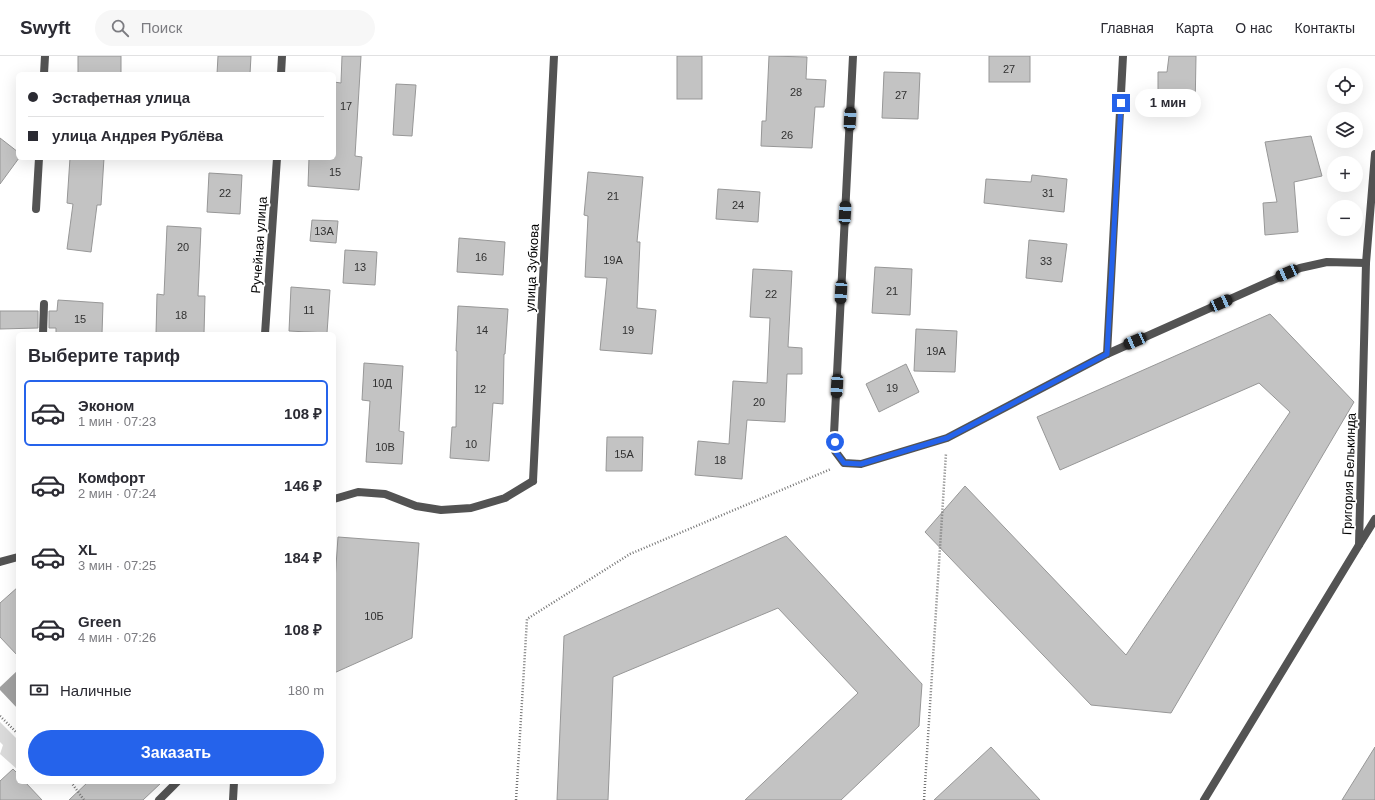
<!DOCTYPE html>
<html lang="ru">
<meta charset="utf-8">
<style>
body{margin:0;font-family:Arial,sans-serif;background:#f7f7f7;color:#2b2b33;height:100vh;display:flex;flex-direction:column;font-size:15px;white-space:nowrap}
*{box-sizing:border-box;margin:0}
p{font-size:13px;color:#7c7c81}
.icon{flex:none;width:22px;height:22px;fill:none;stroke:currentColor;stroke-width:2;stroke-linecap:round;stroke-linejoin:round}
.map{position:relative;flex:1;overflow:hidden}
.drawer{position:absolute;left:16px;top:276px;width:320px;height:452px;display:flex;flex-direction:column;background:#fff;border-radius:6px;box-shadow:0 4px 16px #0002}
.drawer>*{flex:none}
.hud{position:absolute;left:16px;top:16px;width:320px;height:88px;border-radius:6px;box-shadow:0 4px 16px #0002;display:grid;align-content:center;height:88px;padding:0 12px;background:#fff}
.controls{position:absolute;left:1327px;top:12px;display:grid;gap:8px}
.controls a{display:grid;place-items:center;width:36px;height:36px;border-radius:50%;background:#fff;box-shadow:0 4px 16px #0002;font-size:20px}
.end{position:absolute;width:18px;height:18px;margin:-9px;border:5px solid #2563eb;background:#fff;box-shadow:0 0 0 2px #fff}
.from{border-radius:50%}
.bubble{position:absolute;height:28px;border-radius:14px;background:#fff;box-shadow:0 4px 16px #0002;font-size:13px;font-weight:800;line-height:28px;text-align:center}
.car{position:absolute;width:12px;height:24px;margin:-12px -6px;border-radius:5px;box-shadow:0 0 3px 1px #0007;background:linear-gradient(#222 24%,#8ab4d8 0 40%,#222 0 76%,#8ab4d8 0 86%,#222 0)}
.hud b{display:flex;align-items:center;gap:14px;height:38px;font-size:15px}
.hud b+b{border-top:1px solid #e1e1e2}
.hud i{width:10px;height:10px;background:#2b2b33}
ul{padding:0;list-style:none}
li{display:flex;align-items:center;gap:12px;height:66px;margin:0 8px 6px;padding:0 4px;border:2px solid transparent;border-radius:6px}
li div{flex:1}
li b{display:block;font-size:15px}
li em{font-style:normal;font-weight:800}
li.on{border-color:#2563eb}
li>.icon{width:36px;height:36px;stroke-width:1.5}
h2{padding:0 12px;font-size:18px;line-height:48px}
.pay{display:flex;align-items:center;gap:10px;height:44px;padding:0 12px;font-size:15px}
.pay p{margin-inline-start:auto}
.primary-button{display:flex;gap:8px;margin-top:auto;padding:8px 12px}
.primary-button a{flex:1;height:46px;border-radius:24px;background:#2563eb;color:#fff;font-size:16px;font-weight:800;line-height:46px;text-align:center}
header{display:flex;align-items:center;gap:24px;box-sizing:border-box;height:56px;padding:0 20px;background:#fff;border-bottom:1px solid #e1e1e2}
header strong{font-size:19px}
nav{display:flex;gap:22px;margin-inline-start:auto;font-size:14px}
.search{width:280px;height:36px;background:#f7f7f7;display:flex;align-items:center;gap:10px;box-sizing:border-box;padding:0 14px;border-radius:22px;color:#7c7c81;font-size:15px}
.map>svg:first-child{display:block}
.green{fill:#dadada}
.water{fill:#a1a1a1}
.building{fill:#c3c3c3;stroke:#979797}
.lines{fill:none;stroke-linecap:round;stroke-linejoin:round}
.path{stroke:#757575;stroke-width:2.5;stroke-dasharray:1 2;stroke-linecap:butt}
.service{stroke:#535353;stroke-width:8}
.minor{stroke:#535353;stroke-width:8}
.route{stroke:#2563eb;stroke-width:5}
.labels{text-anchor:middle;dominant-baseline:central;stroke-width:3.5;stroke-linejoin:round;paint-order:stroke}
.number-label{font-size:11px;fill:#313131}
.street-label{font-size:13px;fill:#000;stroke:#fff}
</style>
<header>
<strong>Swyft</strong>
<div class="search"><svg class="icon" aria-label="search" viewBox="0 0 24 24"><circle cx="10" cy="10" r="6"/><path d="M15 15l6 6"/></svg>Поиск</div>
<nav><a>Главная</a><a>Карта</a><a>О нас</a><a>Контакты</a></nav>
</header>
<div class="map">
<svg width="1375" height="744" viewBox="0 0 1375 744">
<rect width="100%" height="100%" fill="#fff"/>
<polygon class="green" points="0,666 18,684 18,714 0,698 3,689 0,686"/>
<polygon class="water" points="18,614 18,653 0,634 0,631"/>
<g class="building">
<rect x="78" y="0" width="43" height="18"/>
<polygon points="218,0 251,0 250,18 217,18"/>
<polygon points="342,0 361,0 355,100 362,101 359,134 308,130 309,102 334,102 334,26 341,27"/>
<rect x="677" y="0" width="25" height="43"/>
<polygon points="769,0 807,1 806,23 826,24 824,51 815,51 812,92 761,90 762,65 766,65"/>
<rect x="989" y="0" width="41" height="26"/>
<polygon points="1169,0 1196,0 1195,56 1158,55 1158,16 1167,16"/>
<polygon points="884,16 920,17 918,63 882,62"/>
<polygon points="396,28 416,29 412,80 393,79"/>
<polygon points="1311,80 1322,120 1294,126 1298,176 1265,179 1263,147 1277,146 1265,86"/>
<polygon points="0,82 18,96 19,102 0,128"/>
<polygon points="70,102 104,102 101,149 97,149 91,196 67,193 73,148 67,147"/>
<polygon points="588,116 643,121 637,186 640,186 637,252 656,254 652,298 600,294 607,222 585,221 588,160 584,159"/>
<polygon points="209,117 242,119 240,158 207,156"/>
<polygon points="1032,119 1067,123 1064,156 984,147 986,123 1031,126"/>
<polygon points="718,133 760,136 758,166 716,163"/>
<polygon points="312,164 338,165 336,187 310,185"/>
<polygon points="167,170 201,172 198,240 205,240 204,278 156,278 157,238 164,239"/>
<polygon points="459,182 505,186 503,219 457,216"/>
<polygon points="1029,184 1067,188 1062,226 1026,222"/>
<polygon points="345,194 377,196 375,229 343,227"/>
<polygon points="875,211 912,213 910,259 872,257"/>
<polygon points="753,213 792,215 788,291 802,292 802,318 787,318 785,366 747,364 742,423 695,419 698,385 729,388 733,325 767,327 770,262 750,261"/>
<polygon points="291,231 330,234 327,277 289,275"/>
<polygon points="58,244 103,247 102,278 56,278 56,272 49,272 49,255 57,255"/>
<polygon points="458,250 508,253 505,298 504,298 503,348 493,347 489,405 450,402 452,371 456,371 457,295 456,295"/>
<polygon points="0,255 38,255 38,272 0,273"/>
<polygon points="1270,258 1354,346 1171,657 1091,649 925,476 965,430 1126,599 1290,356 1259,327 1060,414 1037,361"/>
<polygon points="916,273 957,275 955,316 914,315"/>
<polygon points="364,307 403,310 399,375 404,376 402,408 366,406 370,345 362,344"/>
<polygon points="906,308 919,336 879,356 866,328"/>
<polygon points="607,381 643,381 642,415 606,415"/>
<polygon points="786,480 922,628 919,670 841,744 745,744 858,637 778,552 613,621 608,744 557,744 564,580"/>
<polygon points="338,481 419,487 412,582 334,617 334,539"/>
<polygon points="18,531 18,600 0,581 0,547"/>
<polygon points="991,691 1040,744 934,744"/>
<polygon points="1375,691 1375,744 1342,744"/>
<polygon points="13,713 18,718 18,726 25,726 42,744 0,744 0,725"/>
<polygon points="88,726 162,726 143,744 69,744"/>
</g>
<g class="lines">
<g class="path">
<polyline points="0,660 18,678"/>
<polyline points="71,726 84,744"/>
<polyline points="516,744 527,563 630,498 831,413"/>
<polyline points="924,744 946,397"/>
</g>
<g class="service">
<polyline points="334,443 358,436 385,438 416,450 441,454 471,452 505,442 533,425"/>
<polyline points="1359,489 1375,463"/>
<polyline points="0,506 18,501"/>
<polyline points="159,744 177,726"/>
</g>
<g class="minor">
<polyline points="853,0 834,378 835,395 844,407 861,408 947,382 1107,298 1300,212 1327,206 1366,207"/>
<polyline points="44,18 45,0"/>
<polyline points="281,18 282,0"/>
<polyline points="36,153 39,102"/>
<polyline points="43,278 44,248"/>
<polyline points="265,278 277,102"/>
<polyline points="1107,298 1123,0"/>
<polyline points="533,425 554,0"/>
<polyline points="233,744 234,726"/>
<polyline points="1204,744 1359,489 1366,207 1375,98"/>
</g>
</g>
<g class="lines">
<polyline class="route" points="835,386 835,395 844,407 861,408 947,382 1107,298 1121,47"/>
</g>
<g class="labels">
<g class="number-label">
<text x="1009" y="13">27</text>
<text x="796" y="36">28</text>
<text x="901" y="39">27</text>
<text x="346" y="50">17</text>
<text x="787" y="79">26</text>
<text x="335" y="116">15</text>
<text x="225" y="137">22</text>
<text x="1048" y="137">31</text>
<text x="613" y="140">21</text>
<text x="738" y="149">24</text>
<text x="324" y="175">13А</text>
<text x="183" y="191">20</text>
<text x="481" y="201">16</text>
<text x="613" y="204">19А</text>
<text x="1046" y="205">33</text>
<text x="360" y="211">13</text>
<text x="892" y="235">21</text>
<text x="771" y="238">22</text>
<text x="309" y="254">11</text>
<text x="181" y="259">18</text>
<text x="80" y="263">15</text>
<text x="482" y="274">14</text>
<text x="628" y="274">19</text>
<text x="936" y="295">19А</text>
<text x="382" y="327">10Д</text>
<text x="892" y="332">19</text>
<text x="480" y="333">12</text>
<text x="759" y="346">20</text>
<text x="471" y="388">10</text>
<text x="385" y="391">10В</text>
<text x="624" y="398">15А</text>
<text x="720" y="404">18</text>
<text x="374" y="560">10Б</text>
</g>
<g class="street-label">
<text transform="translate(259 189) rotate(-86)">Ручейная улица</text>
<text transform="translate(532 212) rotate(-87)">улица Зубкова</text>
<text transform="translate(1349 418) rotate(-88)">Григория Белькинда</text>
</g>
</g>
</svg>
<div class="controls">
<a><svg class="icon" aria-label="locate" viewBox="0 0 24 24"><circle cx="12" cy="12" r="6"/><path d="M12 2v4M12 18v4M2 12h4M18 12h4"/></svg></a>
<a><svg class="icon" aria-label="layers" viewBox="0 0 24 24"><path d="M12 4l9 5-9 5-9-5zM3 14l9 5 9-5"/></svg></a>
<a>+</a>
<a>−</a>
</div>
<i class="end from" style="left:835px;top:386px"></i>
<i class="end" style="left:1121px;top:47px"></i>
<div class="bubble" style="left:1135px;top:33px;width:66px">1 мин</div>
<i class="car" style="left:850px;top:63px;rotate:3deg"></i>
<i class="car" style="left:845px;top:157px;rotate:3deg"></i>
<i class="car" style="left:1287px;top:217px;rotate:246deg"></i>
<i class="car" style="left:841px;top:236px;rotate:183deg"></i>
<i class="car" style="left:1221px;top:247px;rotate:66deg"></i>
<i class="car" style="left:1135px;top:285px;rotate:246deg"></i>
<i class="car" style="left:837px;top:330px;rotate:183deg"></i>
<div class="hud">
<b><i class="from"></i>Эстафетная улица</b>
<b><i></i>улица Андрея Рублёва</b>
</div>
<section class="drawer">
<h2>Выберите тариф</h2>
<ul>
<li class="on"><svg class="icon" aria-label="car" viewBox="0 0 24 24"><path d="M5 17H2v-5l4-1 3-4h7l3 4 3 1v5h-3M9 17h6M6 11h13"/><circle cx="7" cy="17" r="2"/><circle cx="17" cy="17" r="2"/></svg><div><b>Эконом</b><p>1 мин · 07:23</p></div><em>108 ₽</em></li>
<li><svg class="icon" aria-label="car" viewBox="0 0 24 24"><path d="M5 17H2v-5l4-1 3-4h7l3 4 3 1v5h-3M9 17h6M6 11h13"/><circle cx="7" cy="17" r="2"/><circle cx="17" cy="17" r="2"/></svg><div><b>Комфорт</b><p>2 мин · 07:24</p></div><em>146 ₽</em></li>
<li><svg class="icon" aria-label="car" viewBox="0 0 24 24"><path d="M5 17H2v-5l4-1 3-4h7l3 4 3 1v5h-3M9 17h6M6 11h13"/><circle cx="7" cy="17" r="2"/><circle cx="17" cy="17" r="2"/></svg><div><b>XL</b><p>3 мин · 07:25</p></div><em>184 ₽</em></li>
<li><svg class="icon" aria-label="car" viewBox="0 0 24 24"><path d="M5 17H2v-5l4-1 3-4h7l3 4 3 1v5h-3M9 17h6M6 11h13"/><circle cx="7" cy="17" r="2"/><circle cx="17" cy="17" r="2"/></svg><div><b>Green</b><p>4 мин · 07:26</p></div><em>108 ₽</em></li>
</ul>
<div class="pay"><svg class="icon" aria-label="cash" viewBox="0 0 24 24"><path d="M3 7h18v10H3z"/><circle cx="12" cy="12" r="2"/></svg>Наличные<p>180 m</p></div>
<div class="primary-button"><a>Заказать</a></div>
</section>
</div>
